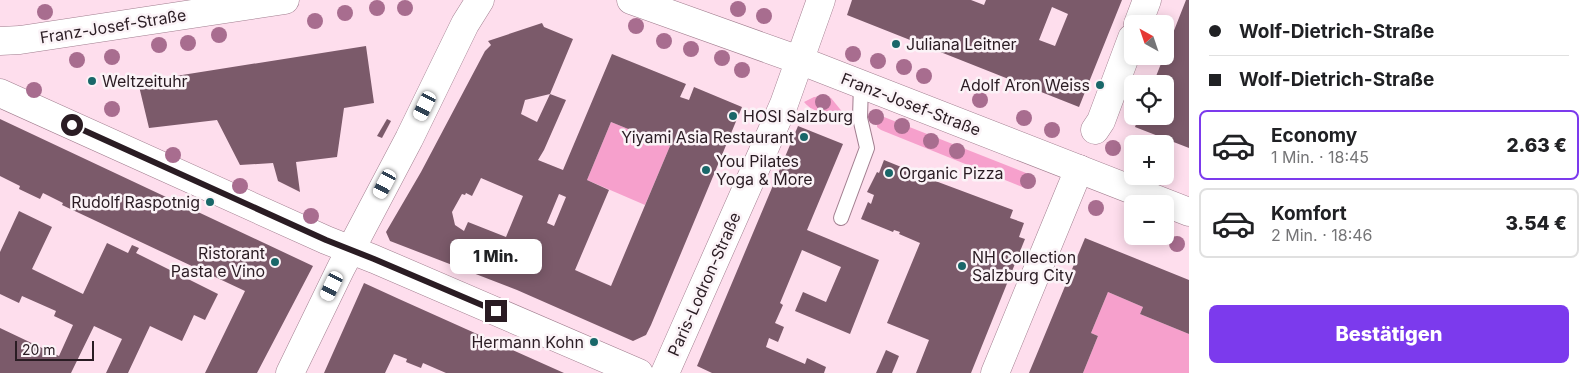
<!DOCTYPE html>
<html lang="de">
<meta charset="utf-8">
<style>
body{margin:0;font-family:Inter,sans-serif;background:#f2f2f2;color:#202124;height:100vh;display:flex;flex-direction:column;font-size:19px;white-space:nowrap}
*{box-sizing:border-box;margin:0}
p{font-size:16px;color:#757577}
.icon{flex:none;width:28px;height:28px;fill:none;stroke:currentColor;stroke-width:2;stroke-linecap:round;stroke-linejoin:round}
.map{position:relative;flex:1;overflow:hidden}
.panel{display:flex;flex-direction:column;background:#fff;width:400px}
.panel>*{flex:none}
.guide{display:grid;align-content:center;height:110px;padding:0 20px;background:#fff}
.needle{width:32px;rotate:320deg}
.controls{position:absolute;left:1124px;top:15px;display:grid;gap:10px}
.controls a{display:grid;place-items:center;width:50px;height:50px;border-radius:8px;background:#fff;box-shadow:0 2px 12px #0003;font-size:25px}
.scale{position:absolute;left:15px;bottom:12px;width:79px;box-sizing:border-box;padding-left:5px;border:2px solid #2a1c23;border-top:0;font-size:14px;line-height:18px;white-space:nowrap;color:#2a1c23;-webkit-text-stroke:4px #fbf3f7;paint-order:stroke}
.end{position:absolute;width:22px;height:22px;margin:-11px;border:6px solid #2a1c23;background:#fff;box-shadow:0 0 0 2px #fff}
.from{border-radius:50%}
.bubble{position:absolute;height:35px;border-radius:8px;background:#fff;box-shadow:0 2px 12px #0003;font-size:16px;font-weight:800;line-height:35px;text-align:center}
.car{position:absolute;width:15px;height:30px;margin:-15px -8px;border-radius:6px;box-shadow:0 0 4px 1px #0007;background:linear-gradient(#fff 24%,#345 0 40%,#fff 0 76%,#345 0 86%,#fff 0)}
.guide b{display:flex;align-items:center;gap:18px;height:48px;font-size:19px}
.guide b+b{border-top:1px solid #e0e0e0}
.guide i{width:12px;height:12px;background:#202124}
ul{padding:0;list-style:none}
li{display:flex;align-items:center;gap:15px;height:70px;margin:0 10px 8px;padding:0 10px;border:2px solid #e0e0e0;border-radius:8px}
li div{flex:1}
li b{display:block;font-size:19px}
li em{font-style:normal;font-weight:800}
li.on{border-color:#7c3aed}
li>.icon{width:45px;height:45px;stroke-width:1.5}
.button{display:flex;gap:10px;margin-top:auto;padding:10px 20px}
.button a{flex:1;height:58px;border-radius:8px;background:#7c3aed;color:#fff;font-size:20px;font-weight:800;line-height:58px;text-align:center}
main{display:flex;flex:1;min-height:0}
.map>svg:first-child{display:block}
.green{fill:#f6a0cc}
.building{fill:#7b5a6a;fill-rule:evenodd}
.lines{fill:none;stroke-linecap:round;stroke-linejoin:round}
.service-casing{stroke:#a17e8f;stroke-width:16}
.minor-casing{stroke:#a17e8f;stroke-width:29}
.tertiary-casing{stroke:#a17e8f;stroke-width:29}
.service{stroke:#fff;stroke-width:14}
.minor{stroke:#fff;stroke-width:28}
.tertiary{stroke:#fff;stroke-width:28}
.tree{fill:#a86d8f}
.route{stroke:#2a1c23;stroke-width:6}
.poi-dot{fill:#196769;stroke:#fbf3f7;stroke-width:2}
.labels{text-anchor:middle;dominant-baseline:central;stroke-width:5;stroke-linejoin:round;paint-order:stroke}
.street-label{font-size:16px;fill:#2a1c23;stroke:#fbf3f7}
.poi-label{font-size:16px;fill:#2a1c23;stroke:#fbf3f7;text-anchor:start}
</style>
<main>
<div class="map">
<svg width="1189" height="373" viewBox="0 0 1189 373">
<rect width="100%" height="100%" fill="#fedeed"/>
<g class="green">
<path d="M827 96 831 98 844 114C833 117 811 112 804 102L814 97Z"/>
<path d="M884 117 1026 173 1032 177C1033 183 1030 185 1025 188L881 130 877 127V123Z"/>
<polygon points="611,122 670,146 645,205 587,180"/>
<polygon points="1108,292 1143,307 1140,314 1189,334 1189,373 1083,373 1098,336 1091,333"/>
</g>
<g class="building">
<path d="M852 0H971L984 5 986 0H1122L1079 107 847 15ZM1052 7 1068 14 1055 46 1039 40Z"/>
<polygon points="1186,0 1189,0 1189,148 1135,127 1139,116 1165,116 1165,84 1153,84"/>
<path d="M542 23 544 27 573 39 550 94 525 100 521 114 537 122 550 94 566 100 544 150 538 160 563 170 612 54 686 84 680 97 689 100 694 87 742 107 651 325 646 335 633 341 517 290 390 241 386 232 421 172 485 51 491 45 488 41ZM611 122 670 146 611 286 575 270 609 190 587 180ZM481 178 523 196 506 237 468 222 464 231 455 225 452 212 462 194 465 195 466 193 472 196ZM559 194 566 197 554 226 547 223Z"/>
<polygon points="366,46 374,103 344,108 337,157 296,162 300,192 278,181 273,163 240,165 217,120 149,128 138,82"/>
<polygon points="0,119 313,266 257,373 205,373 245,291 62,205 63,203 43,193 40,199 19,189 20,186 0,176"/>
<polygon points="387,119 391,121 382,138 377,136"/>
<polygon points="798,126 843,144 807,230 879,260 850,334 795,311 803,292 826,302 841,267 802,250 780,303 783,305 775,323 784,327 778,342 769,338 766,347 805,364 807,358 826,367 824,373 712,373 697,366"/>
<polygon points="884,160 916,173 915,178 920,181 922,176 1013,210 1010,218 1024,223 1019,237 1025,239 971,373 916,373 929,340 887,323 920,243 899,234 900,232 894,230 893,232 861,219 868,202 871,204 874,195 867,192 877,172 879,173"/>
<polygon points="19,211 52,227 32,269 83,294 107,243 128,253 132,245 139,248 136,253 218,294 205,320 194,315 182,341 150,326 128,373 106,373 122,339 94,326 71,373 0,373 0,328 59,356 73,325 54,316 56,311 22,296 19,303 0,294 0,252"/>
<polygon points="1085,238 1189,280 1189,334 1140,314 1143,307 1108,292 1091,333 1098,336 1083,373 1029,373"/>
<polygon points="364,283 399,299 564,373 446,373 423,363 421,368 406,362 407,359 394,354 385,373 324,373"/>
<polygon points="886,350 899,356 892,373 876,373"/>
</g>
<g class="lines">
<defs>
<polyline id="service" points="841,218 867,148 860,118 861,84"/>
<g id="minor">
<polyline points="1138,24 1147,0"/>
<polyline points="0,93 326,240 374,259 639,373"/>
<polyline points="1095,130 1101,121 1132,38"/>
<polyline points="290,373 341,268 409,139 465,24 480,0"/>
<polyline points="665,373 784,104 821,0"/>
<polyline points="995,373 1079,169"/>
</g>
<g id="tertiary">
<polyline points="631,0 799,60 1189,212"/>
<polyline points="0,41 20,40 285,0"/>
</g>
</defs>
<use href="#service" class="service-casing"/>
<use href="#minor" class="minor-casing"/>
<use href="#tertiary" class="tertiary-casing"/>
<use href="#service" class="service"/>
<use href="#minor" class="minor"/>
<use href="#tertiary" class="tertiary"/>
</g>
<g class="tree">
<circle cx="377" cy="8" r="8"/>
<circle cx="405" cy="8" r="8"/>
<circle cx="738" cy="9" r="8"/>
<circle cx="45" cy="12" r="8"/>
<circle cx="345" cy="13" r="8"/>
<circle cx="764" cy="16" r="8"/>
<circle cx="315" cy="21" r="8"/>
<circle cx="636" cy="26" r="8"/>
<circle cx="219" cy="35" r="8"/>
<circle cx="664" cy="41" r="8"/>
<circle cx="188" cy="43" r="8"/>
<circle cx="159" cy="45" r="8"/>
<circle cx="691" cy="49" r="8"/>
<circle cx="853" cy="54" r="8"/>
<circle cx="112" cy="57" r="8"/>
<circle cx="722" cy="58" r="8"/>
<circle cx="77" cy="60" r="8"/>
<circle cx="878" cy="61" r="8"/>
<circle cx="904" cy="67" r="8"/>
<circle cx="742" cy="70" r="8"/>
<circle cx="924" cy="76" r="8"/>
<circle cx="34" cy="90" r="8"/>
<circle cx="980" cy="100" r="8"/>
<circle cx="823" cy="102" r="8"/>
<circle cx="112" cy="109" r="8"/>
<circle cx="876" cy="117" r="8"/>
<circle cx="1024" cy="118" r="8"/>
<circle cx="902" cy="126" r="8"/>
<circle cx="1052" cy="130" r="8"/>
<circle cx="931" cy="141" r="8"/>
<circle cx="1113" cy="148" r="8"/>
<circle cx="957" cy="151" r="8"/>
<circle cx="173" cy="155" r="8"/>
<circle cx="1028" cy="181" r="8"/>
<circle cx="240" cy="186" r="8"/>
<circle cx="1096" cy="208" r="8"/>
<circle cx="311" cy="216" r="8"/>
<circle cx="1177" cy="244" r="8"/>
</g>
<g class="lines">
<polyline class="route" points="72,125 326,240 374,259 496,311"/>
</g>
<g class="poi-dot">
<circle cx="896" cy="44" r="5"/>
<circle cx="92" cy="81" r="5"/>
<circle cx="1100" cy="85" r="5"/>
<circle cx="733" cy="116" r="5"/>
<circle cx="804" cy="137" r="5"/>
<circle cx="706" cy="170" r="5"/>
<circle cx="889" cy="173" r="5"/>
<circle cx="210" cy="202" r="5"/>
<circle cx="275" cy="262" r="5"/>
<circle cx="962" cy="266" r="5"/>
<circle cx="594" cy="342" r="5"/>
</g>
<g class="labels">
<g class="street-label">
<text transform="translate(113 26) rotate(-9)">Franz-Josef-Straße</text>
<text transform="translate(911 104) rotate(21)">Franz-Josef-Straße</text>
<text transform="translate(704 284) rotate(-66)">Paris-Lodron-Straße</text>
</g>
<g class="poi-label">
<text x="906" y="44">Juliana Leitner</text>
<text x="102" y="81">Weltzeituhr</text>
<text x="1090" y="85" text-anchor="end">Adolf Aron Weiss</text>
<text x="743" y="116">HOSI Salzburg</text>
<text x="794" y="137" text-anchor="end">Yiyami Asia Restaurant</text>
<text x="716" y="161">You Pilates<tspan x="716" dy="18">Yoga &amp; More</tspan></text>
<text x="899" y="173">Organic Pizza</text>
<text x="200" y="202" text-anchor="end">Rudolf Raspotnig</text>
<text x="265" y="253" text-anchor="end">Ristorant<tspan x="265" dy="18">Pasta e Vino</tspan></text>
<text x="972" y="257">NH Collection<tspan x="972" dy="18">Salzburg City</tspan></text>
<text x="584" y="342" text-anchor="end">Hermann Kohn</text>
</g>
</g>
</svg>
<div class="controls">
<a><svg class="needle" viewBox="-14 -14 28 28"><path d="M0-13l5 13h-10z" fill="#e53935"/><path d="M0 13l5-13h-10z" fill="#757577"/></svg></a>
<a><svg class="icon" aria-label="locate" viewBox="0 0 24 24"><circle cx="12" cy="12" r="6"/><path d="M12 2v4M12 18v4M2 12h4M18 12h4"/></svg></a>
<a>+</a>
<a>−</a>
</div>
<div class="scale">20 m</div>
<i class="end from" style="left:72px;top:125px"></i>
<i class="end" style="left:496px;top:311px"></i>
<div class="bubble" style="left:450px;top:239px;width:92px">1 Min.</div>
<i class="car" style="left:425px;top:106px;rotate:206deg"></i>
<i class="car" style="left:385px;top:184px;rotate:208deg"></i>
<i class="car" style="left:332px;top:286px;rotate:206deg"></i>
</div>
<section class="panel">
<div class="guide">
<b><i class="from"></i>Wolf-Dietrich-Straße</b>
<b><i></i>Wolf-Dietrich-Straße</b>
</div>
<ul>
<li class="on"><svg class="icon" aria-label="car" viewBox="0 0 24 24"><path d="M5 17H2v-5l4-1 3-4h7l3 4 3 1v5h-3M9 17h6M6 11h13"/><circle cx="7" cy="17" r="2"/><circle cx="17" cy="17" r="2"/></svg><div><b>Economy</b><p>1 Min. · 18:45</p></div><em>2.63 €</em></li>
<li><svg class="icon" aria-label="car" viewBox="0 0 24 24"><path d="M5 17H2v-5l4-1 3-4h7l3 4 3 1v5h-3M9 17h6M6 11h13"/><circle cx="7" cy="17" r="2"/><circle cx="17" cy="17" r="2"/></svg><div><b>Komfort</b><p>2 Min. · 18:46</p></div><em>3.54 €</em></li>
</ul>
<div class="button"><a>Bestätigen</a></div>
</section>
</main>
